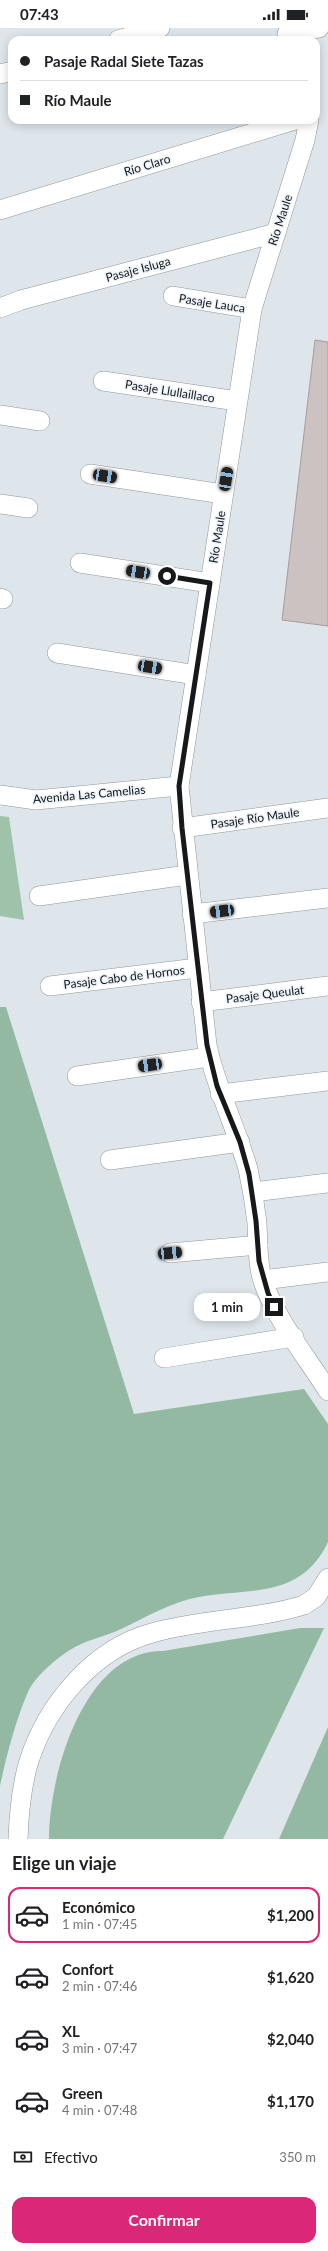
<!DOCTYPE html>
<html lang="es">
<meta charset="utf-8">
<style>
body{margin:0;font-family:Lato,sans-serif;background:#f2f2f2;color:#202124;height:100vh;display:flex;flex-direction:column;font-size:15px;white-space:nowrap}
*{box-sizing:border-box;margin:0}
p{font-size:13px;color:#757577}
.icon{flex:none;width:22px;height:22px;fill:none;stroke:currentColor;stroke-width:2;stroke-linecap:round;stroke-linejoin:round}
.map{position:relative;height:1811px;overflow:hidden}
.sheet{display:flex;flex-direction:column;background:#fff;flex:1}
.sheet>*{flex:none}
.banner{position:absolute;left:8px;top:8px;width:312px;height:88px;border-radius:12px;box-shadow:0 2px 10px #0003;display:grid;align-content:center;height:88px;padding:0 12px;background:#fff}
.end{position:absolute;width:18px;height:18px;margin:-9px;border:5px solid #16181a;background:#fff;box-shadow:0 0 0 2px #fff}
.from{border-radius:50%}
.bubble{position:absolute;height:28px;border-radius:12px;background:#fff;box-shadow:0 2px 10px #0003;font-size:13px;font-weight:700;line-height:28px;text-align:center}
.car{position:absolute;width:12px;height:24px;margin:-12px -6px;border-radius:5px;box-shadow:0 0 3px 1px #0007;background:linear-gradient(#222 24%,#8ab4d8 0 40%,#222 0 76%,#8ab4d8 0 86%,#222 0)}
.banner b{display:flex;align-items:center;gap:14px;height:38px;font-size:15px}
.banner b+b{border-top:1px solid #e0e0e0}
.banner i{width:10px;height:10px;background:#202124}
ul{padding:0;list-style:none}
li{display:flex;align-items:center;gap:12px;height:56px;margin:0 8px 6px;padding:0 4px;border:2px solid transparent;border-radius:12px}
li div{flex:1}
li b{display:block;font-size:15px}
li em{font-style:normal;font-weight:700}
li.active{border-color:#db2777}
li>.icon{width:36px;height:36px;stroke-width:1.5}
h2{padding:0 12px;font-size:18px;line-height:48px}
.pay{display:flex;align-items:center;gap:10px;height:44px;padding:0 12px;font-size:15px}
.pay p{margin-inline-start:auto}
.cta{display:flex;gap:8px;margin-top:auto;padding:8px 12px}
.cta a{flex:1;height:46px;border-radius:12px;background:#db2777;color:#fff;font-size:16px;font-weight:700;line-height:46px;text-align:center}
.status{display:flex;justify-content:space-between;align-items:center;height:28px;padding:0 20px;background:#fff;direction:ltr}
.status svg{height:11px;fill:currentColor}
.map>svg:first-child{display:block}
.green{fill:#9fc2ab}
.forest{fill:#94b9a2}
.building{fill:#ccc2c1;stroke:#a69c9b}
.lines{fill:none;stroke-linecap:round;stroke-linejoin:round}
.minor-casing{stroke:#8f969b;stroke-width:20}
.minor{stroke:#fff;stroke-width:19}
.route{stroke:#16181a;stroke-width:5}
.labels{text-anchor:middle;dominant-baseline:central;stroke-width:3;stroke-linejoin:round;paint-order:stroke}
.street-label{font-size:12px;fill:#16181a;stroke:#ecf3f9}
</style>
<div class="status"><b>07:43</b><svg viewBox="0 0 49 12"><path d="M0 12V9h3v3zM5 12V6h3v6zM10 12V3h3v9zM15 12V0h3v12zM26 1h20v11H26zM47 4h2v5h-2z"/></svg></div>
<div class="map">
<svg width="328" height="1811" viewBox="0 0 328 1811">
<rect width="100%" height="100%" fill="#dee6ec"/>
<polygon class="green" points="0,788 9,789 24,892 0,888"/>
<g class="forest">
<path d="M0 979H6L134 1386 304 1361 328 1396V1514C301 1571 250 1560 199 1569 171 1574 146 1589 121 1601 106 1608 90 1611 75 1619 60 1627 35 1648 28 1664 16 1691 6 1729 0 1758Z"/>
<path d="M300 1600H324L223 1811H49C49 1747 84 1622 163 1623Z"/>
<polygon points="328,1699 328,1811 279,1811"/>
</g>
<polygon class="building" points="315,312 328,314 328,598 282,592"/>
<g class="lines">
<defs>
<g id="minor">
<polyline points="287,6 319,0"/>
<polyline points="118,12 160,0"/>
<polyline points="0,46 12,43"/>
<path d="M309 92 305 112 252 281 179 758 207 1017C216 1060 236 1099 248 1141 252 1159 255 1177 257 1195 258 1213 257 1232 262 1250 274 1289 306 1328 328 1363"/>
<polyline points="0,182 295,92"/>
<polyline points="173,268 252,281"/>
<polyline points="0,280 21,272 276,205"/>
<polyline points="103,353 237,373"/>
<polyline points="0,387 40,393"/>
<polyline points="90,446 223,466"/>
<polyline points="0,476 28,480"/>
<polyline points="80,535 210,555"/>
<polyline points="0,570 3,571"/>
<polyline points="57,625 196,647"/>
<polyline points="0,767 36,772 179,758"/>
<polyline points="182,800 328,780"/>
<polyline points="39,868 187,847"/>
<polyline points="192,886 328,870"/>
<polyline points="50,958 197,940"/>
<polyline points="201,974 328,958"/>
<polyline points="77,1048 209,1029"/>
<polyline points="220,1066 328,1053"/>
<polyline points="110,1132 240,1114"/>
<polyline points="253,1164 328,1155"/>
<polyline points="170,1225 258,1217"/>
<polyline points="263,1252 328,1244"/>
<polyline points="164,1330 294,1309"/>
<path d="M18 1811C19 1784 21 1759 29 1733 47 1677 93 1621 152 1605 201 1591 255 1592 304 1577L316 1569 328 1550"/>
</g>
</defs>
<use href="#minor" class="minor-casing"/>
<use href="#minor" class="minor"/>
</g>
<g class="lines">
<polyline class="route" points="167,548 210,555 179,758 182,800 207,1017 217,1058 240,1114 249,1146 256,1193 259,1233 268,1265 274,1279"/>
</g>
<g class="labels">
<g class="street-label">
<text transform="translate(147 137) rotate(-17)">Río Claro</text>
<text transform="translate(280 192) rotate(-72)">Río Maule</text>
<text transform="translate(138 241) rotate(-15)">Pasaje Isluga</text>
<text transform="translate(212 275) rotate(9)">Pasaje Lauca</text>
<text transform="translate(170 363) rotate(9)">Pasaje Llullaillaco</text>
<text transform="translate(217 509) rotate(-81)">Río Maule</text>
<text transform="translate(89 766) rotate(-5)">Avenida Las Camelias</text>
<text transform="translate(255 790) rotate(-8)">Pasaje Río Maule</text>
<text transform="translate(124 949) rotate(-7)">Pasaje Cabo de Hornos</text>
<text transform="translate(265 966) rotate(-7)">Pasaje Queulat</text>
</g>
</g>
</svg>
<i class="end from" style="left:167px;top:548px"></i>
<i class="end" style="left:274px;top:1279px"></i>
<div class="bubble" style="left:194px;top:1265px;width:66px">1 min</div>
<i class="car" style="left:105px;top:448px;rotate:99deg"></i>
<i class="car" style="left:226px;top:451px;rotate:9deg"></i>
<i class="car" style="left:138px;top:544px;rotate:279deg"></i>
<i class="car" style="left:150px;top:639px;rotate:99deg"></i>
<i class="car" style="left:222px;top:883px;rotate:263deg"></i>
<i class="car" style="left:150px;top:1037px;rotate:262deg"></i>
<i class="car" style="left:170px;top:1225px;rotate:85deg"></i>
<div class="banner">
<b><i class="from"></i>Pasaje Radal Siete Tazas</b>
<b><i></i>Río Maule</b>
</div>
</div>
<section class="sheet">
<h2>Elige un viaje</h2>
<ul>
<li class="active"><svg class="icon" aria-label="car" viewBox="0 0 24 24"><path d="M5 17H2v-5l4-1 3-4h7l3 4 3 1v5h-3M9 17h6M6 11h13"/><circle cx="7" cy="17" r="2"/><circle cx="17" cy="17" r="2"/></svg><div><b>Económico</b><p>1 min · 07:45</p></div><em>$1,200</em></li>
<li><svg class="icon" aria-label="car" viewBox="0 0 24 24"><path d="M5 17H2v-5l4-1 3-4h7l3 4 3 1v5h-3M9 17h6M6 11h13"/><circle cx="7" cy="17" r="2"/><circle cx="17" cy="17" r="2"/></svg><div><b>Confort</b><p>2 min · 07:46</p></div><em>$1,620</em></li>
<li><svg class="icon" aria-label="car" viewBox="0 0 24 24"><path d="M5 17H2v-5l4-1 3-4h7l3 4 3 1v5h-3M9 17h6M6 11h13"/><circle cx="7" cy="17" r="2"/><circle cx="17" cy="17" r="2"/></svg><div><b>XL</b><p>3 min · 07:47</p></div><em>$2,040</em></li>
<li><svg class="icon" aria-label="car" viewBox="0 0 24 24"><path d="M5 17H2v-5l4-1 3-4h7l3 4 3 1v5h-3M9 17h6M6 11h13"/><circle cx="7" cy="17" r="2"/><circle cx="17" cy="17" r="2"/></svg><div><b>Green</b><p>4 min · 07:48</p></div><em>$1,170</em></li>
</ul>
<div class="pay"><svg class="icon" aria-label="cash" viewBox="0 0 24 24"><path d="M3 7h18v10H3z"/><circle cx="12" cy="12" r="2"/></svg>Efectivo<p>350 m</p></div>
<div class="cta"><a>Confirmar</a></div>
</section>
